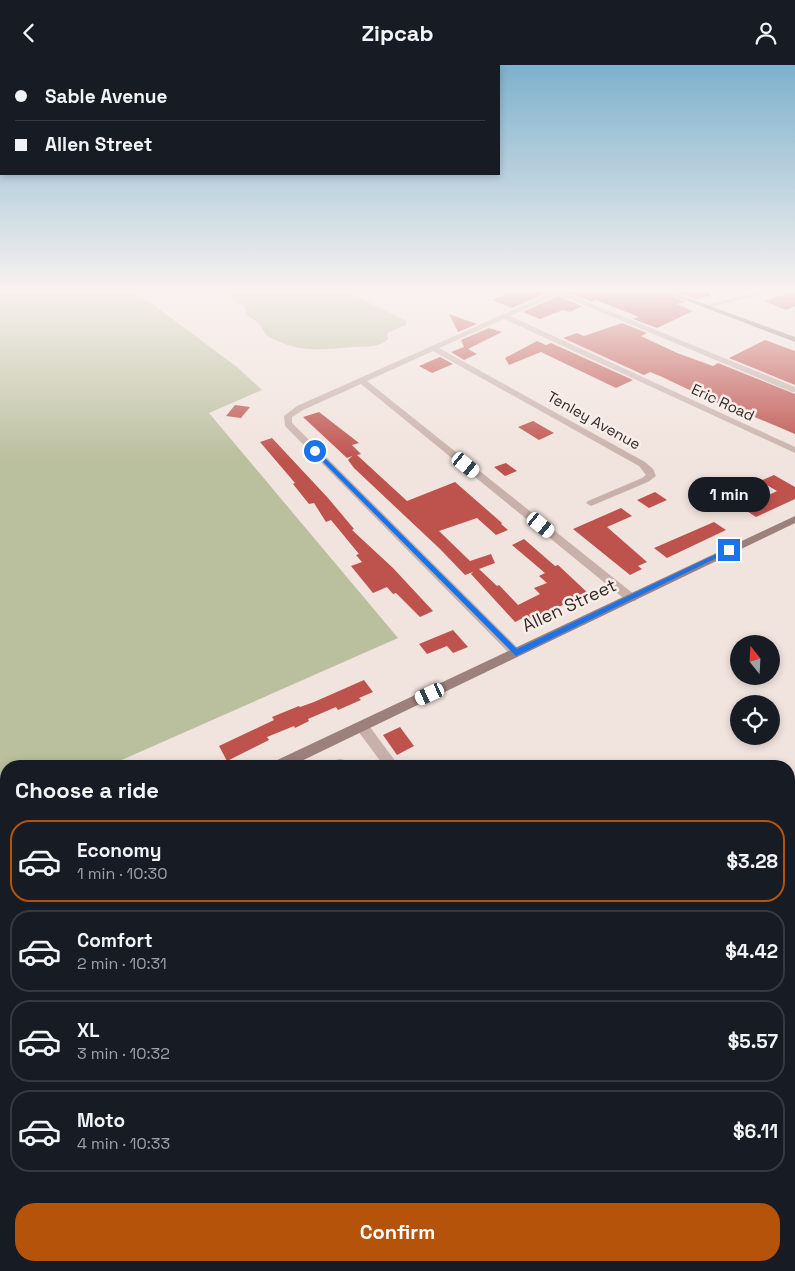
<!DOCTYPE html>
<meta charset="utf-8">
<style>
body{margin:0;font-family:"Space Grotesk",sans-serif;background:#242831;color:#f1f3f6;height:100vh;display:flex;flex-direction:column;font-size:19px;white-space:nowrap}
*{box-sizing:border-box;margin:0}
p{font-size:16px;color:#9ea1a6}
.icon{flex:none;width:28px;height:28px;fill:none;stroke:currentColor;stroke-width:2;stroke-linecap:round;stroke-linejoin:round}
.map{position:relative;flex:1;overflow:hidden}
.side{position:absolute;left:0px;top:695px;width:795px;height:511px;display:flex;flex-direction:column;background:#171b24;border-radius:20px 20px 0 0;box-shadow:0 2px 8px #0003}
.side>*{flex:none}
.top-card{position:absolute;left:0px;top:0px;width:500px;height:110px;box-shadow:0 2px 8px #0003;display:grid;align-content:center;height:110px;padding:0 15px;background:#171b24}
.needle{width:32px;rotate:342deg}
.tools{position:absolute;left:730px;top:570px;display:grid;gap:10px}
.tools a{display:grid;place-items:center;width:50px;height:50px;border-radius:50%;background:#171b24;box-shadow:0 2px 8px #0003;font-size:25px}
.end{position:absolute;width:22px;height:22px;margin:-11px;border:6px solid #1a73e8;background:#fff;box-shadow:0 0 0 2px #fff}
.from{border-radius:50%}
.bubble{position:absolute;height:35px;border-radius:18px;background:#171b24;box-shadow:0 2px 8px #0003;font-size:16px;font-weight:800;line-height:35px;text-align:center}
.car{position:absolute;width:15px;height:30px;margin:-15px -8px;border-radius:6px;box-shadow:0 0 4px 1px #0007;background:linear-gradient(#fff 24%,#345 0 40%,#fff 0 76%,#345 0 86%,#fff 0)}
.top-card b{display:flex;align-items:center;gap:18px;height:48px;font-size:19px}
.top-card b+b{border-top:1px solid #363941}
.top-card i{width:12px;height:12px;background:#f1f3f6}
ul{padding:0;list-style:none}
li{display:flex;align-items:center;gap:15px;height:82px;margin:0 10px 8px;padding:0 5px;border:2px solid #363941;border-radius:20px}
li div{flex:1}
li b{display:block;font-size:19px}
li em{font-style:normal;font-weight:800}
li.on{border-color:#b45309}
li>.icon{width:45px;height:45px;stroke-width:1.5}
h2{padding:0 15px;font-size:22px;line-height:60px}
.primary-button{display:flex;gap:10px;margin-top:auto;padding:10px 15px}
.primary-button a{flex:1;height:58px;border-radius:20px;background:#b45309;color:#fff;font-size:20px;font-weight:800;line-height:58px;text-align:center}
header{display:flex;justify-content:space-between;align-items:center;height:65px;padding:0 15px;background:#171b24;font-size:22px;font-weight:800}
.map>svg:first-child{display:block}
.green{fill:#babf9e}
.building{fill:#be524d}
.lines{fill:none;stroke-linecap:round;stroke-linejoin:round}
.street{fill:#c8b1aa;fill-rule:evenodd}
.secondary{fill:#9c807b;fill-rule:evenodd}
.route{fill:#1a73e8}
.labels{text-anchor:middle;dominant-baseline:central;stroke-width:5;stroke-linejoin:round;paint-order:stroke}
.far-street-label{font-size:15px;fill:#362a29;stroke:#f8eee9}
.street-label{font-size:18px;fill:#362a29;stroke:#f8eee9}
</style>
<header><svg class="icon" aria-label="back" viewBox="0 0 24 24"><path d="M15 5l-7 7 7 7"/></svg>Zipcab<svg class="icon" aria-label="person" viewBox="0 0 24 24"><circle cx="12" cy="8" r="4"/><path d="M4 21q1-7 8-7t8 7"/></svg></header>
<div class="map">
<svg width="795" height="1206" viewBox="0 0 795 1206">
<rect width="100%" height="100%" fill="#f1e3dd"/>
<g class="green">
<polygon points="0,227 136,227 237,302 262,325 209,348 398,573 108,701 6,701 6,818 0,821"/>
<path d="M225 227 350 228 406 256V260L387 268 388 274C379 283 366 281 355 282 323 284 302 289 271 273 264 270 264 265 259 259 256 255 251 253 247 251L244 241C235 237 232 232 225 227Z"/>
<polygon points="340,694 355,697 362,701 303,701"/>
<polygon points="319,1200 550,1200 549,1206 327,1206"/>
</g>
<g class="building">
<polygon points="511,227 549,227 512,243 492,235"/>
<polygon points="567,227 662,227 686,237 677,239 693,246 657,263 633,254 639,252 596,235 592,237"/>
<polygon points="677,227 710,227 710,231 697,234"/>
<polygon points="795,227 795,241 786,245 764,236"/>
<polygon points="558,231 582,241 570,247 563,245 540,254 523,247"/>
<polygon points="449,249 477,259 458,267"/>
<polygon points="622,258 647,268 641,271 677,288 713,301 718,298 795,329 795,369 719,337 717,338 660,311 650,307 644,310 563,273 577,268 584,271"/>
<polygon points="489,263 502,267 468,284 477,289 464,295 451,287 464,282 461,275"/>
<polygon points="765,275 795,286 795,320 729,293"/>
<polygon points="537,276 546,280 551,278 633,315 616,323 541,287 509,300 505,293"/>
<polygon points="440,292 453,299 432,308 419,301"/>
<polygon points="235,340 250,342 241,353 226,351"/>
<polygon points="319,347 359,378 352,380 361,389 357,390 407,436 455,417 502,458 501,459 508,465 496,470 477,453 439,466 470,496 491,489 495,498 479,504 497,521 499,520 518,540 540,529 534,523 547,518 539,511 545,508 512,480 524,474 555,501 558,500 589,529 549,546 551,548 530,559 523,553 515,557 471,509 473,507 465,510 440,484 354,403 348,395 352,391 347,393 303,352"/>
<polygon points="533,356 554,368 539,375 518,362"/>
<polygon points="272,373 328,433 354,464 352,465 393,503 433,546 420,552 396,528 393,529 387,522 373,528 351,501 362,497 356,490 359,489 331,455 326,457 314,438 309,439 293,419 295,418 260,377"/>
<polygon points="506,398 517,406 505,411 494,402"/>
<polygon points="774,410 795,422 795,434 756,452 742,443 777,426 760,416"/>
<polygon points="655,427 667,435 649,443 637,435"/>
<polygon points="621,443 632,451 607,462 647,497 638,501 642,504 630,510 573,464"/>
<polygon points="714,457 726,465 667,493 654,483"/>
<polygon points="453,565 468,582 453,588 447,581 427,589 419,579"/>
<polygon points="364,615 373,627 359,633 361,635 338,645 336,642 308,654 309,656 295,663 294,661 267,672 269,675 227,696 219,681 274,655 272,652 299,641 300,642 314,637"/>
<polygon points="400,662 414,681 397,690 383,670"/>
</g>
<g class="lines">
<g class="street">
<polygon points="553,227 563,227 795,322 795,327 792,327 558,229 510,251 795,382 795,388 504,254 439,283 645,397 653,404 656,411 648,417 591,441 586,438 588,436 642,413 646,410 639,401 433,286 367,316 635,530 637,533 635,536 627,536 361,319 303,345 292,352 292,358 520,585 522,588 516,592 512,591 285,361 284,351 297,341"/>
<polygon points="760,227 771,227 706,243 703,241"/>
<polygon points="362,657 367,658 399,701 384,701 355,662 357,658"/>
</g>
<g class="secondary">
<polygon points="664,227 672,227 795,272 795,277"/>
<polygon points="795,451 795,458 291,701 271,701 273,697"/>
<polygon points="6,823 6,839 0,842 0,826"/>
</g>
</g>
<linearGradient id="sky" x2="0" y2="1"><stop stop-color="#7db1cd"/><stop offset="0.57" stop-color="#f9f2f0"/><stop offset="1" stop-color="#f9f2f0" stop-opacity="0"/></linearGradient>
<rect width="795" height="396" fill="url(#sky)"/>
<polygon class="route" points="313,385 317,385 517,584 727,484 733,485 516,591 313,387"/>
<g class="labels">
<g class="far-street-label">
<text transform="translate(723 337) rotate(25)">Eric Road</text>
<text transform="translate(594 355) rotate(29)">Tenley Avenue</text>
</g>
<g class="street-label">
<text transform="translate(569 540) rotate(-25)">Allen Street</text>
</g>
</g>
</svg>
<div class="tools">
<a><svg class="needle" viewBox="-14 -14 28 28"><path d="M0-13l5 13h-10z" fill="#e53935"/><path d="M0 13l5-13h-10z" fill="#9ea1a6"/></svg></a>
<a><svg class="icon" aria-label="locate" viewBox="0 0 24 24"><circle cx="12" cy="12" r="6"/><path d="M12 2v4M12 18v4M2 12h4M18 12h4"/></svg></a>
</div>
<i class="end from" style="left:315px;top:386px"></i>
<i class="end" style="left:729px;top:485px"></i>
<div class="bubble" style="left:688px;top:412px;width:82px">1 min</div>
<i class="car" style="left:466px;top:400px;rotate:129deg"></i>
<i class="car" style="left:541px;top:460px;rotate:129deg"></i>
<i class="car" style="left:430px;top:629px;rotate:245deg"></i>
<div class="top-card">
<b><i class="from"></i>Sable Avenue</b>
<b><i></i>Allen Street</b>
</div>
<section class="side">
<h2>Choose a ride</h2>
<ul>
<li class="on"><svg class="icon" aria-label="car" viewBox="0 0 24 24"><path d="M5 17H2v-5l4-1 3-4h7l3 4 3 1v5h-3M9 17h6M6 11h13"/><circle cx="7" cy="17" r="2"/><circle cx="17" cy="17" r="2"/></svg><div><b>Economy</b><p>1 min · 10:30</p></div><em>$3.28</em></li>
<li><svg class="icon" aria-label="car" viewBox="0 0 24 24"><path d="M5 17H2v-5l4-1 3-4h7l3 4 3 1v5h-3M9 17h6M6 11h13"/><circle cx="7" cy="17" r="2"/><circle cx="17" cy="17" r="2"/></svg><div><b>Comfort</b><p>2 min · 10:31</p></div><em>$4.42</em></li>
<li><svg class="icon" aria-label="car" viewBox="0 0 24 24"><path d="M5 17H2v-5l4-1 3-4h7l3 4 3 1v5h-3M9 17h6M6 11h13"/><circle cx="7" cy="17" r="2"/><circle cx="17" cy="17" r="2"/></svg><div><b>XL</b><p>3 min · 10:32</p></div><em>$5.57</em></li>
<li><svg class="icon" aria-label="car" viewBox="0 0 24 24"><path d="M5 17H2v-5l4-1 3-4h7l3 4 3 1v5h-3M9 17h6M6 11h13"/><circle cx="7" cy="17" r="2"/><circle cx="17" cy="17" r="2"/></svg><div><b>Moto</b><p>4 min · 10:33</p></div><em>$6.11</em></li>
</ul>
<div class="primary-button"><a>Confirm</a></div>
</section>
</div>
